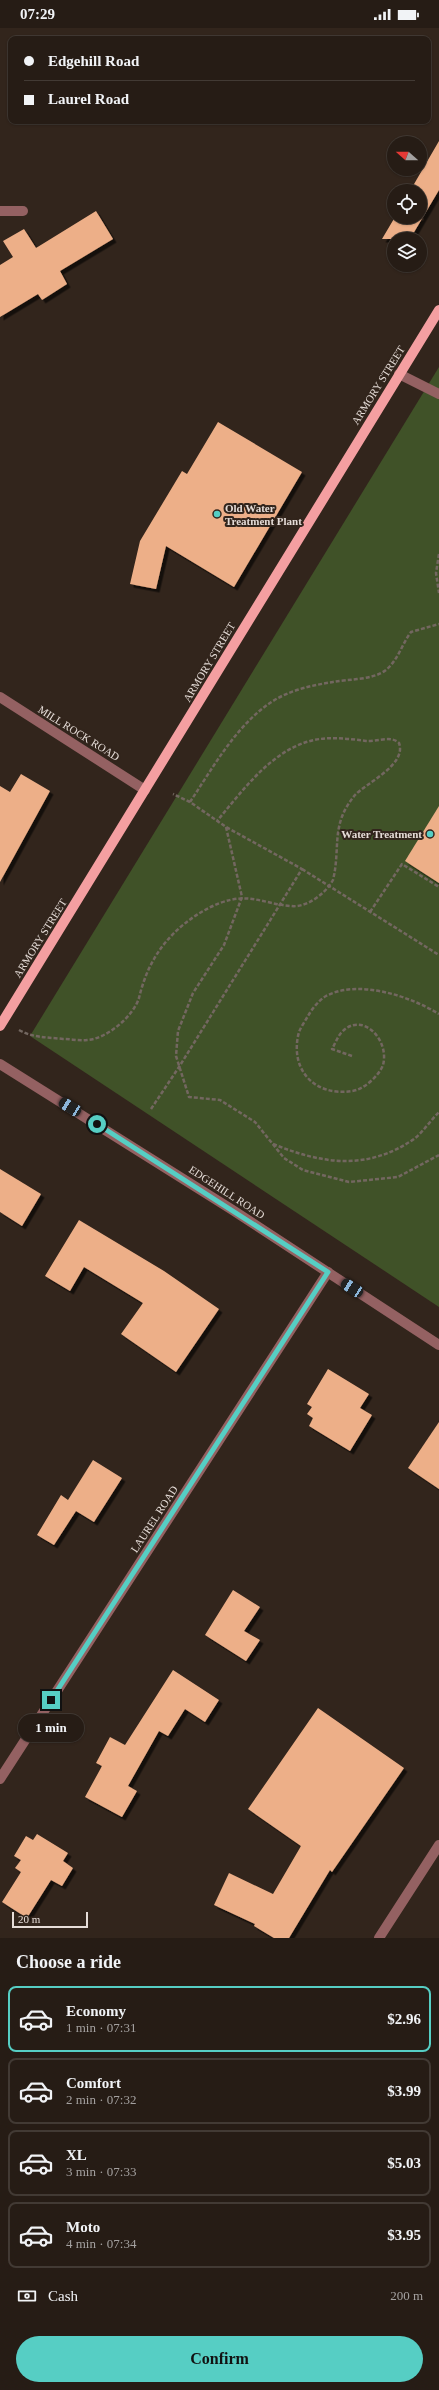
<!DOCTYPE html>
<meta charset="utf-8">
<style>
body{margin:0;font-family:Georgia,serif;background:#2e251e;color:#f1f3f6;height:100vh;display:flex;flex-direction:column;font-size:15px;white-space:nowrap}
*{box-sizing:border-box;margin:0}
p{font-size:13px;color:#a4a1a0}
.icon{flex:none;width:22px;height:22px;fill:none;stroke:currentColor;stroke-width:2;stroke-linecap:round;stroke-linejoin:round}
.map{position:relative;height:1910px;overflow:hidden}
.panel{display:flex;flex-direction:column;background:#261c15;flex:1}
.panel>*{flex:none}
.guide{position:absolute;left:8px;top:8px;width:423px;height:88px;border-radius:8px;box-shadow:0 1px 3px #0004,0 0 0 1px #423a34;display:grid;align-content:center;height:88px;padding:0 16px;background:#261c15}
.needle{width:26px;rotate:291deg}
.controls{position:absolute;left:387px;top:108px;display:grid;gap:8px}
.controls a{display:grid;place-items:center;width:40px;height:40px;border-radius:50%;background:#261c15;box-shadow:0 1px 3px #0004,0 0 0 1px #423a34;font-size:20px}
.scale{position:absolute;left:12px;bottom:10px;width:76px;box-sizing:border-box;padding-left:4px;border:2px solid #e6ddd8;border-top:0;font-size:11px;line-height:14px;white-space:nowrap;color:#e6ddd8;-webkit-text-stroke:3px #32251c;paint-order:stroke}
.end{position:absolute;width:18px;height:18px;margin:-9px;border:5px solid #56cec4;background:#111;box-shadow:0 0 0 2px #111}
.from{border-radius:50%}
.bubble{position:absolute;height:28px;border-radius:14px;background:#261c15;box-shadow:0 1px 3px #0004,0 0 0 1px #423a34;font-size:13px;font-weight:600;line-height:28px;text-align:center}
.car{position:absolute;width:12px;height:24px;margin:-12px -6px;border-radius:5px;box-shadow:0 0 3px 1px #0007;background:linear-gradient(#222 24%,#8ab4d8 0 40%,#222 0 76%,#8ab4d8 0 86%,#222 0)}
.guide b{display:flex;align-items:center;gap:14px;height:38px;font-size:15px}
.guide b+b{border-top:1px solid #423a34}
.guide i{width:10px;height:10px;background:#f1f3f6}
ul{padding:0;list-style:none}
li{display:flex;align-items:center;gap:12px;height:66px;margin:0 8px 6px;padding:0 8px;border:2px solid #423a34;border-radius:8px}
li div{flex:1}
li b{display:block;font-size:15px}
li em{font-style:normal;font-weight:600}
li.current{border-color:#56cec4}
li>.icon{width:36px;height:36px;stroke-width:1.5}
h2{padding:0 16px;font-size:18px;line-height:48px}
.pay{display:flex;align-items:center;gap:10px;height:44px;padding:0 16px;font-size:15px}
.pay p{margin-inline-start:auto}
.button{display:flex;gap:8px;margin-top:auto;padding:8px 16px}
.button a{flex:1;height:46px;border-radius:24px;background:#56cec4;color:#111;font-size:16px;font-weight:600;line-height:46px;text-align:center}
.status{display:flex;justify-content:space-between;align-items:center;height:28px;padding:0 20px;background:#261c15;direction:ltr}
.status svg{height:11px;fill:currentColor}
.map>svg:first-child{display:block}
.green{fill:#405228}
.building{fill:#edaf88;filter:url(#shadow)}
.lines{fill:none;stroke-linecap:round;stroke-linejoin:round}
.path{stroke:#736760;stroke-width:2.5;stroke-dasharray:4 2;stroke-linecap:butt}
.minor{stroke:#946162;stroke-width:10}
.major{stroke:#f49fa1;stroke-width:10}
.route{stroke:#56cec4;stroke-width:5}
.poi-dot{fill:#56cec4;stroke:#32251c;stroke-width:1.5}
.labels{text-anchor:middle;dominant-baseline:central;stroke-width:4;stroke-linejoin:round;paint-order:stroke}
.street-label{font-size:11px;fill:#e6ddd8;stroke:#32251c}
.poi-label{font-size:11px;font-weight:bold;fill:#e6ddd8;stroke:#32251c;text-anchor:start}
</style>
<div class="status"><b>07:29</b><svg viewBox="0 0 49 12"><path d="M0 12V9h3v3zM5 12V6h3v6zM10 12V3h3v9zM15 12V0h3v12zM26 1h20v11H26zM47 4h2v5h-2z"/></svg></div>
<div class="map">
<svg width="439" height="1910" viewBox="0 0 439 1910">
<defs>
<filter id="shadow"><feDropShadow dx="3.5" dy="3.5" stdDeviation="0" flood-color="#0009"/></filter>
</defs>
<rect width="100%" height="100%" fill="#32251c"/>
<polygon class="green" points="439,339 439,1279 30,1008"/>
<g class="building">
<polygon points="439,113 439,162 410,211 382,211 395,189 420,189 420,163 410,163"/>
<polygon points="96,183 113,211 60,243 67,256 42,272 38,266 0,289 0,237 13,229 3,213 24,201 36,220"/>
<polygon points="218,394 302,444 234,559 166,518 156,561 130,556 140,513 182,443 187,446"/>
<polygon points="21,746 50,763 0,854 0,758 10,764"/>
<polygon points="439,778 439,855 405,833"/>
<polygon points="0,1141 41,1166 22,1198 0,1184"/>
<polygon points="79,1192 164,1243 219,1281 176,1344 121,1306 143,1275 84,1239 70,1263 45,1248"/>
<polygon points="328,1341 369,1366 360,1380 372,1387 350,1423 309,1398 313,1390 307,1386 312,1379 307,1376"/>
<polygon points="439,1394 439,1461 408,1440"/>
<polygon points="93,1432 122,1450 94,1494 76,1483 54,1517 37,1507 61,1467 68,1472"/>
<polygon points="233,1562 260,1579 244,1603 260,1612 246,1633 205,1607"/>
<polygon points="173,1642 219,1672 205,1694 185,1681 168,1708 159,1703 128,1758 137,1763 122,1789 85,1769 102,1738 96,1735 110,1709 125,1717"/>
<polygon points="318,1680 404,1740 332,1844 330,1842 289,1910 274,1910 254,1898 255,1896 214,1877 229,1845 273,1866 301,1818 248,1781"/>
<polygon points="37,1806 68,1825 63,1833 73,1840 62,1858 51,1852 27,1890 2,1874 21,1844 15,1840 21,1832 14,1828 26,1808 33,1812"/>
</g>
<g class="lines">
<g class="path">
<polyline points="439,526 436,545 439,565"/>
<path d="M190 774C214 738 239 692 278 670 295 661 314 657 333 654 349 651 373 652 386 642 398 632 402 616 411 604L439 596"/>
<polyline points="226,799 242,869 224,917 193,965 178,1003 176,1028 189,1069 220,1072 255,1094 284,1130 303,1142 349,1154 398,1149 439,1127"/>
<polyline points="302,841 439,927"/>
<polyline points="370,884 402,836 439,859"/>
<path d="M19 1002C33 1010 47 1009 63 1011 71 1011 79 1013 87 1012 106 1011 133 989 139 970 142 957 147 943 154 931 168 906 194 885 220 875 249 864 264 876 291 878 307 880 326 865 333 852 341 819 330 797 355 767 366 755 407 737 399 715 391 707 376 714 366 713 351 711 335 709 320 711 275 717 244 761 217 793"/>
<path d="M352 1028 332 1021C335 1016 337 1010 341 1005 361 982 390 1011 383 1037 379 1048 363 1062 352 1063 314 1069 289 1041 299 1004 301 999 305 993 308 988 312 981 319 972 326 968 359 951 409 968 439 986"/>
<polyline points="151,1081 179,1039 302,841 226,799 190,774 173,766"/>
<path d="M273 1116C322 1136 367 1143 414 1111 423 1104 431 1092 439 1084"/>
</g>
<g class="minor">
<polyline points="0,183 23,183"/>
<polyline points="399,346 439,366"/>
<polyline points="0,669 145,762"/>
<polyline points="0,1036 231,1181 439,1317"/>
<polyline points="0,1751 328,1244"/>
<polyline points="379,1910 439,1817"/>
</g>
<polyline class="major" points="0,998 439,282"/>
</g>
<g class="lines">
<polyline class="route" points="51,1672 328,1244 97,1096"/>
</g>
<g class="poi-dot">
<circle cx="217" cy="486" r="4"/>
<circle cx="430" cy="806" r="4"/>
</g>
<g class="labels">
<g class="street-label">
<text transform="translate(378 357) rotate(-58)">ARMORY STREET</text>
<text transform="translate(209 634) rotate(-59)">ARMORY STREET</text>
<text transform="translate(79 705) rotate(32)">MILL ROCK ROAD</text>
<text transform="translate(40 910) rotate(-58)">ARMORY STREET</text>
<text transform="translate(227 1164) rotate(33)">EDGEHILL ROAD</text>
<text transform="translate(154 1491) rotate(-57)">LAUREL ROAD</text>
</g>
<g class="poi-label">
<text x="225" y="480">Old Water<tspan x="225" dy="13">Treatment Plant</tspan></text>
<text x="422" y="806" text-anchor="end">Water Treatment</text>
</g>
</g>
</svg>
<div class="controls">
<a><svg class="needle" viewBox="-14 -14 28 28"><path d="M0-13l5 13h-10z" fill="#e53935"/><path d="M0 13l5-13h-10z" fill="#a4a1a0"/></svg></a>
<a><svg class="icon" aria-label="locate" viewBox="0 0 24 24"><circle cx="12" cy="12" r="6"/><path d="M12 2v4M12 18v4M2 12h4M18 12h4"/></svg></a>
<a><svg class="icon" aria-label="layers" viewBox="0 0 24 24"><path d="M12 4l9 5-9 5-9-5zM3 14l9 5 9-5"/></svg></a>
</div>
<div class="scale">20 m</div>
<i class="end from" style="left:97px;top:1096px"></i>
<i class="end" style="left:51px;top:1672px"></i>
<div class="bubble" style="left:18px;top:1686px;width:66px">1 min</div>
<i class="car" style="left:70px;top:1079px;rotate:302deg"></i>
<i class="car" style="left:352px;top:1260px;rotate:303deg"></i>
<div class="guide">
<b><i class="from"></i>Edgehill Road</b>
<b><i></i>Laurel Road</b>
</div>
</div>
<section class="panel">
<h2>Choose a ride</h2>
<ul>
<li class="current"><svg class="icon" aria-label="car" viewBox="0 0 24 24"><path d="M5 17H2v-5l4-1 3-4h7l3 4 3 1v5h-3M9 17h6M6 11h13"/><circle cx="7" cy="17" r="2"/><circle cx="17" cy="17" r="2"/></svg><div><b>Economy</b><p>1 min · 07:31</p></div><em>$2.96</em></li>
<li><svg class="icon" aria-label="car" viewBox="0 0 24 24"><path d="M5 17H2v-5l4-1 3-4h7l3 4 3 1v5h-3M9 17h6M6 11h13"/><circle cx="7" cy="17" r="2"/><circle cx="17" cy="17" r="2"/></svg><div><b>Comfort</b><p>2 min · 07:32</p></div><em>$3.99</em></li>
<li><svg class="icon" aria-label="car" viewBox="0 0 24 24"><path d="M5 17H2v-5l4-1 3-4h7l3 4 3 1v5h-3M9 17h6M6 11h13"/><circle cx="7" cy="17" r="2"/><circle cx="17" cy="17" r="2"/></svg><div><b>XL</b><p>3 min · 07:33</p></div><em>$5.03</em></li>
<li><svg class="icon" aria-label="car" viewBox="0 0 24 24"><path d="M5 17H2v-5l4-1 3-4h7l3 4 3 1v5h-3M9 17h6M6 11h13"/><circle cx="7" cy="17" r="2"/><circle cx="17" cy="17" r="2"/></svg><div><b>Moto</b><p>4 min · 07:34</p></div><em>$3.95</em></li>
</ul>
<div class="pay"><svg class="icon" aria-label="cash" viewBox="0 0 24 24"><path d="M3 7h18v10H3z"/><circle cx="12" cy="12" r="2"/></svg>Cash<p>200 m</p></div>
<div class="button"><a>Confirm</a></div>
</section>
